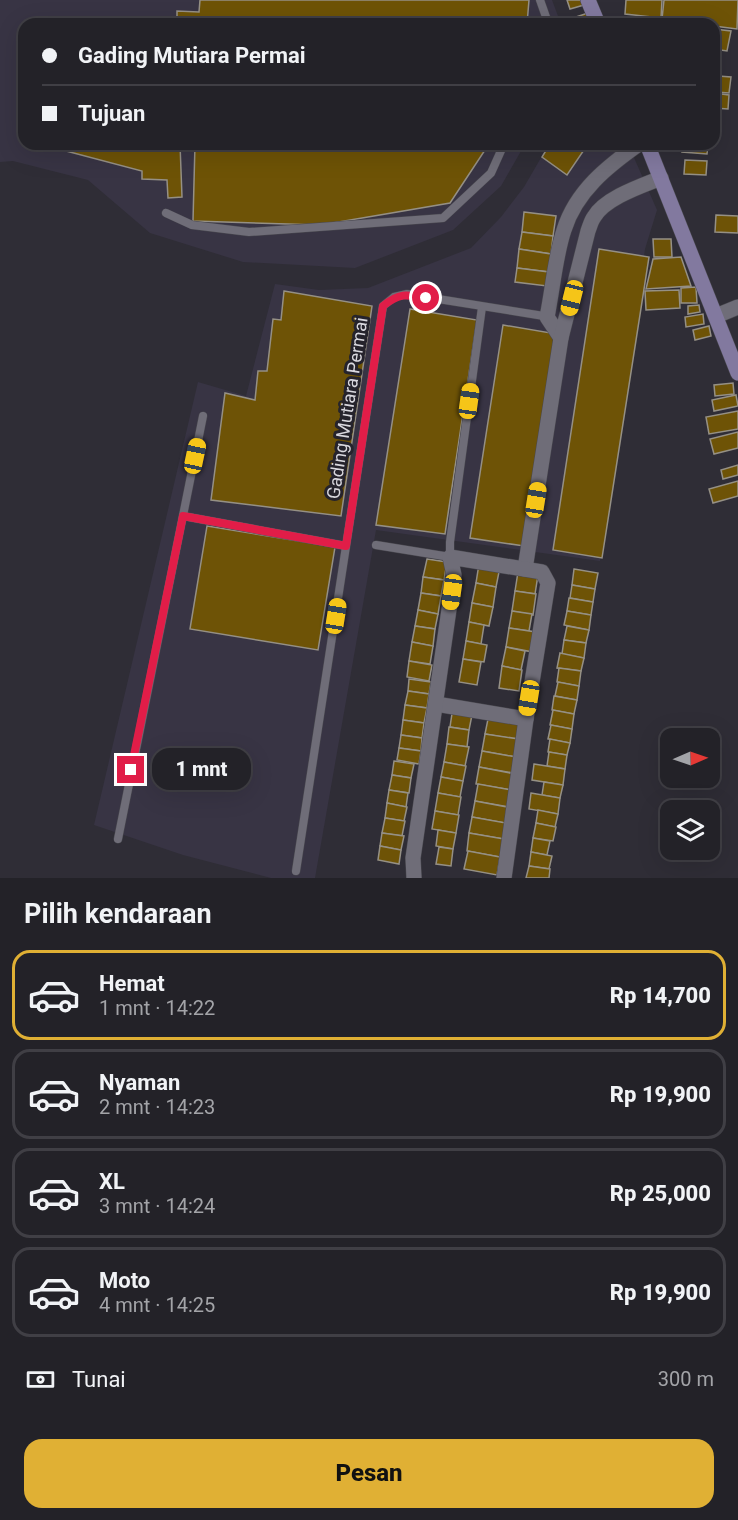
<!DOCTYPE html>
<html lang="id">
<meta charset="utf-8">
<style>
body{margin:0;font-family:Roboto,sans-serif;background:#2f2f34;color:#f1f3f6;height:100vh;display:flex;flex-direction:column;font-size:22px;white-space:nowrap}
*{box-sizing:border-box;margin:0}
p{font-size:20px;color:#a3a4a8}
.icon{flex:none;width:33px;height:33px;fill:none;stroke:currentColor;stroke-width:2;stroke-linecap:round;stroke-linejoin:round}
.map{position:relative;height:878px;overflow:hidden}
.side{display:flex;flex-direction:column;background:#232228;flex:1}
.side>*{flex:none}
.hud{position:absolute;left:18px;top:18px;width:702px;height:132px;border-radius:18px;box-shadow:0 6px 24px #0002,0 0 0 2px #403f45;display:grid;align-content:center;height:132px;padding:0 24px;background:#232228}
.needle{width:39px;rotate:88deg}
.tools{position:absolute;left:660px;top:728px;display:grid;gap:12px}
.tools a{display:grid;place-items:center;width:60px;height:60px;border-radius:12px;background:#232228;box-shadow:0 6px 24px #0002,0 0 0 2px #403f45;font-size:30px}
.end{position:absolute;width:27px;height:27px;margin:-14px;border:8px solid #e11d48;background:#fff;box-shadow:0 0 0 3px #fff}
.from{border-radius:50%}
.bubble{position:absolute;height:42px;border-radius:18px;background:#232228;box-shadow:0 6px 24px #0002,0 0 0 2px #403f45;font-size:20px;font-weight:800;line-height:42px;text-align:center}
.car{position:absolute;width:18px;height:36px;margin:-18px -9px;border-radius:8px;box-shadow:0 0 4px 2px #0007;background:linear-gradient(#f5c518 24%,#345 0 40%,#f5c518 0 76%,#345 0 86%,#f5c518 0)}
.hud b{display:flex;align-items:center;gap:21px;height:57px;font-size:22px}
.hud b+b{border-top:2px solid #403f45}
.hud i{width:15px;height:15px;background:#f1f3f6}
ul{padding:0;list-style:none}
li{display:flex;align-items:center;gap:18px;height:90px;margin:0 12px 9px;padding:0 12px;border:3px solid #403f45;border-radius:18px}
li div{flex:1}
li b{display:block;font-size:22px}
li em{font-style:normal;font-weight:800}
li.active{border-color:#e0b034}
li>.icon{width:54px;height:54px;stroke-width:1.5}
h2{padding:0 24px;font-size:27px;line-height:72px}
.pay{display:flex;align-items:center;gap:15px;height:66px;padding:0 24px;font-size:22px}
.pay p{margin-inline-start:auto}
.cta{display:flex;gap:12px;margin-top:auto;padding:12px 24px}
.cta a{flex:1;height:69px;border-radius:18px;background:#e0b034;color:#111;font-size:24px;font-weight:800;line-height:69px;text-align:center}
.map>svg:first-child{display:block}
.built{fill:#383444}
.building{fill:#6e5306;stroke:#959085;stroke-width:1.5}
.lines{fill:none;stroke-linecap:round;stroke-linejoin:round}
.service-casing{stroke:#49484f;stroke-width:9}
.minor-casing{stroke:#49484f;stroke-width:16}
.secondary-casing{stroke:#49484f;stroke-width:16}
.service{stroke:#6f6d78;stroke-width:8}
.minor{stroke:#6f6d78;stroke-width:15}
.secondary{stroke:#82799f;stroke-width:15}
.route{stroke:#e11d48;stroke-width:8}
.labels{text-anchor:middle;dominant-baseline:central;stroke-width:6;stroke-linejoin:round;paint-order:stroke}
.street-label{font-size:18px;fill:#d9d8de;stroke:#25232c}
</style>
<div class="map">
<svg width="738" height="878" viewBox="0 0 738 878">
<rect width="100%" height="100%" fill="#2f2d36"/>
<g class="built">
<polygon points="0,0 552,0 561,24 24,24 24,144 525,144 501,186 453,230 355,268 243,262 150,233 88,180 13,161 0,162"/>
<polygon points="549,144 628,144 657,210 645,249 600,561 376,530 315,878 271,878 183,855 94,825 198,382 246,396 275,284 319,290 368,288 471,248 501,217 524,187"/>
</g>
<g class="building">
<polygon points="200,0 529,0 527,24 177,24 177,11 199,12"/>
<polygon points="567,0 582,0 584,5 570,9"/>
<polygon points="626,0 662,0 661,18 625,14"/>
<polygon points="664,0 738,0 737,29 714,26 714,24 662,19"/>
<polygon points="588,13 591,24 575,24 573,18"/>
<polygon points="714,29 731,31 727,51 714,49"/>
<polygon points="718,76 731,77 729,93 716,92"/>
<polygon points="714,93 729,95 728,109 714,108"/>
<polygon points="53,144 150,144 148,151 166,151 166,144 180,144 182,197 168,198 167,180 142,179 142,171 51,147"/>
<polygon points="195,144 489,144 450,203 321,225 193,221"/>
<polygon points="550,144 584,144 586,147 567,175 542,157"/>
<polygon points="683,144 708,144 707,154 682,152"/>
<polygon points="685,160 707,161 706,175 684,174"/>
<polygon points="524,212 556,216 553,236 522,232"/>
<polygon points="716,215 738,216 738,233 715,232"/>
<polygon points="522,232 553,236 551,254 519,249"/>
<polygon points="653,239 671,239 672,257 654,257"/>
<polygon points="519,249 551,254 549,272 517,268"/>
<polygon points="599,249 649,257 602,558 553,550"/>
<polygon points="681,257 691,286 646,289 653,259"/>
<polygon points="517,268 549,272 547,286 515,282"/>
<polygon points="696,287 697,303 681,303 681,288"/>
<polygon points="679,290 680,308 646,310 645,291"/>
<polygon points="284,291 372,306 341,516 211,500 225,393 255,400 258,371 267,371 273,319 281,320"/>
<polygon points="699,305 700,312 688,314 688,306"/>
<polygon points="410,309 477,320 445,534 376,525"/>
<polygon points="703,314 704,324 686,327 685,317"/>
<polygon points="503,325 557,334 524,546 470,538"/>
<polygon points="709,326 711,336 695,340 693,330"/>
<polygon points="733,383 734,394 715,396 714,385"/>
<polygon points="736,395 738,406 714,411 712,400"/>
<polygon points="738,411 738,429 709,434 706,417"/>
<polygon points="738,432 738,448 714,454 710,439"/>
<polygon points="738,465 738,475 723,479 721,470"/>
<polygon points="738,481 738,496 713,503 709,489"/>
<polygon points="207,526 335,547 318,650 190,629"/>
<polygon points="427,559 447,562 444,580 423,577"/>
<polygon points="479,564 500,567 496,587 476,583"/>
<polygon points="574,569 598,573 595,589 572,585"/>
<polygon points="518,572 538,575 535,594 515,591"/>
<polygon points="423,577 444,580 441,596 421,593"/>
<polygon points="476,583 496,587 493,607 472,603"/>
<polygon points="572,585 595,589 593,602 570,598"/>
<polygon points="515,591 536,594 533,615 512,611"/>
<polygon points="421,593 441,596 438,614 418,610"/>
<polygon points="569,598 593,602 591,615 567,611"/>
<polygon points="472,603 493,607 489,626 469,622"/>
<polygon points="418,610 438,614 435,629 415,626"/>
<polygon points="512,611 532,614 529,631 509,628"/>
<polygon points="567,611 591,615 589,630 564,625"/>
<polygon points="469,622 484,625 481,644 466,641"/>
<polygon points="415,626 435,629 433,646 412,642"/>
<polygon points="567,626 589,630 586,643 564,640"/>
<polygon points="509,628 536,632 533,652 506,647"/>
<polygon points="564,640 586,643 584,658 562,654"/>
<polygon points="466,641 487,645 484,662 463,659"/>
<polygon points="412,642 433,646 430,664 409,661"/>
<polygon points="506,647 525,651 521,670 502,666"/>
<polygon points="560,653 584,658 581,671 557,668"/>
<polygon points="463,659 481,662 477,685 459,682"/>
<polygon points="409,661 432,665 429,681 407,677"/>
<polygon points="502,666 522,670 519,691 499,688"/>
<polygon points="559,668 581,671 579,686 557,682"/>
<polygon points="409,679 431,682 429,694 408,691"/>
<polygon points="558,682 579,686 577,700 555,696"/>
<polygon points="408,691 429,694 427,708 405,705"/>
<polygon points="554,696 577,700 574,714 552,710"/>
<polygon points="405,705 427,708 424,723 403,720"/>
<polygon points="453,707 473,710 469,730 450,727"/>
<polygon points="553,710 574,714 572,729 550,725"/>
<polygon points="488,719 523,724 520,740 485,734"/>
<polygon points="403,720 424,723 422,738 401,735"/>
<polygon points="551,725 572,729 570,743 548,739"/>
<polygon points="449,727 469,730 467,747 447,744"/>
<polygon points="485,734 519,739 516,757 482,751"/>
<polygon points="401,735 422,738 421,751 399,748"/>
<polygon points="550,739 570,743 567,755 548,752"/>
<polygon points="447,744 469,747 465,766 444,762"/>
<polygon points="399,748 421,751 419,764 397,760"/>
<polygon points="482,751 516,757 513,773 479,767"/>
<polygon points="549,752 567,755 565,769 547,766"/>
<polygon points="394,761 414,764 411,778 392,775"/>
<polygon points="444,762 466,766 463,781 441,777"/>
<polygon points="534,764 565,769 563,785 532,780"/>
<polygon points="479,767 515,774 512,790 476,784"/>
<polygon points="392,775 411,778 409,793 389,790"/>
<polygon points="441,777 463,781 460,797 438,793"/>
<polygon points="544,782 563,785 560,798 542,795"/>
<polygon points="478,784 512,790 509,807 475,801"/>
<polygon points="389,790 408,793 406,807 387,803"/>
<polygon points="438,793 461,797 458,815 435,811"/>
<polygon points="531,793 560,798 558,814 529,809"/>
<polygon points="475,801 507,807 505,823 472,817"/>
<polygon points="387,803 407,807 404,821 385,818"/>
<polygon points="538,810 558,814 555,827 536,823"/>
<polygon points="435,811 459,815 456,833 432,829"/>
<polygon points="472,817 506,823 504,839 469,833"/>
<polygon points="385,818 405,821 402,836 382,833"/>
<polygon points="536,823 556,827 553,841 533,838"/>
<polygon points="438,830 456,833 453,849 436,846"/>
<polygon points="382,833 404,836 401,850 380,846"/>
<polygon points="469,833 504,839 500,857 467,851"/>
<polygon points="533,838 550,841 547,855 531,852"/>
<polygon points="380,846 401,850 399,864 378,860"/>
<polygon points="439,847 453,849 451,866 436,864"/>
<polygon points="468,851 500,857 497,875 464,869"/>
<polygon points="531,852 552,856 549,869 529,866"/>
<polygon points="529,866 550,869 549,878 526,878"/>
</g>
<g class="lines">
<defs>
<g id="service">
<polyline points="540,0 546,17 546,24"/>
<polyline points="166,213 192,225 249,232 443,218 491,173 504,144"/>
<polyline points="183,516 346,546"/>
<polyline points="376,545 450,557 450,542 482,307"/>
<polyline points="118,839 203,416"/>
<polyline points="296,871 383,306 394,297 407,294 550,317"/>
</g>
<g id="minor">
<polyline points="716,316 738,307"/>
<path d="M561 338 547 317C553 288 555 257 564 230 576 191 608 166 639 144"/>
<path d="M525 569 561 338 588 231C590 226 591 221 594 217 605 198 641 186 661 178"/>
<polyline points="436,704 526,719"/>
<polyline points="414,878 413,858 454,575 450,557 542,572 548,583 526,719 504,878"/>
</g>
<g id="secondary">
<polyline points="588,0 598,24"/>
<polyline points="647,144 738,373"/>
</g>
</defs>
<use href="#service" class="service-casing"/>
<use href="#minor" class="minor-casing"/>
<use href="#secondary" class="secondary-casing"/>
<use href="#service" class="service"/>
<use href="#minor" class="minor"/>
<use href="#secondary" class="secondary"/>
</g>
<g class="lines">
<path class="route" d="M131 770 183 516 346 546 383 306C399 293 406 294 426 298"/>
</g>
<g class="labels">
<g class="street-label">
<text transform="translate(347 408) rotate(-81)">Gading Mutiara Permai</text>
</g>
</g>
</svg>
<div class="tools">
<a><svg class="needle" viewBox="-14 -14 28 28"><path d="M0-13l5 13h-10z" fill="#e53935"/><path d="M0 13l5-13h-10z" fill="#a3a4a8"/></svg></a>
<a><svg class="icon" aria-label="layers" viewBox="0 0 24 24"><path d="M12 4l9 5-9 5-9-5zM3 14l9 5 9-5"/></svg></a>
</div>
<i class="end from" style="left:426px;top:298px"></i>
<i class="end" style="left:131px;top:770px"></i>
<div class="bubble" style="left:152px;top:748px;width:99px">1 mnt</div>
<i class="car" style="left:572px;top:298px;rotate:194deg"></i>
<i class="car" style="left:469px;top:401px;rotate:8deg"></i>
<i class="car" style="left:195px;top:456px;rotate:12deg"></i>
<i class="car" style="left:536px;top:500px;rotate:9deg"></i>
<i class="car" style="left:452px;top:592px;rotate:188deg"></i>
<i class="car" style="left:336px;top:616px;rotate:9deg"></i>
<i class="car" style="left:529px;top:698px;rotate:189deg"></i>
<div class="hud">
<b><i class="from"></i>Gading Mutiara Permai</b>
<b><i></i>Tujuan</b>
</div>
</div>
<section class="side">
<h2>Pilih kendaraan</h2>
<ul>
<li class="active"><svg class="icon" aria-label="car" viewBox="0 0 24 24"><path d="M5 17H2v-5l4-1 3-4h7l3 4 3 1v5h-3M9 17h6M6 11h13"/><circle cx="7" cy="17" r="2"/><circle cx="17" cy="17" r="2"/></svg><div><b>Hemat</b><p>1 mnt · 14:22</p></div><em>Rp 14,700</em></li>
<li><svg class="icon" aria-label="car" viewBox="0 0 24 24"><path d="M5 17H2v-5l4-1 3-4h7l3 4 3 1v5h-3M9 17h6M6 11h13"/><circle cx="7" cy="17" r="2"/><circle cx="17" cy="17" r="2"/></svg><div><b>Nyaman</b><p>2 mnt · 14:23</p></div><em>Rp 19,900</em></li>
<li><svg class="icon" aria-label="car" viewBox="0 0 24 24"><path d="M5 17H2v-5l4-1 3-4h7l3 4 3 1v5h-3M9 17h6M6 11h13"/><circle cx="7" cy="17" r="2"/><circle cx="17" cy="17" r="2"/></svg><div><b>XL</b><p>3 mnt · 14:24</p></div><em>Rp 25,000</em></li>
<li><svg class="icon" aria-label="car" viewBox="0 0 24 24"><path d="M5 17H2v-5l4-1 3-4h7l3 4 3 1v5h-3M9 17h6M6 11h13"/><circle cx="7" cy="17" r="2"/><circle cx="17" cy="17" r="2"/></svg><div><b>Moto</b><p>4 mnt · 14:25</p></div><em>Rp 19,900</em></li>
</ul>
<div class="pay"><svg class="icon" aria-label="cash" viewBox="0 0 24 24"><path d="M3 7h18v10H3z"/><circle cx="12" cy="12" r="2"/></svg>Tunai<p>300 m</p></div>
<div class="cta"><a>Pesan</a></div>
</section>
